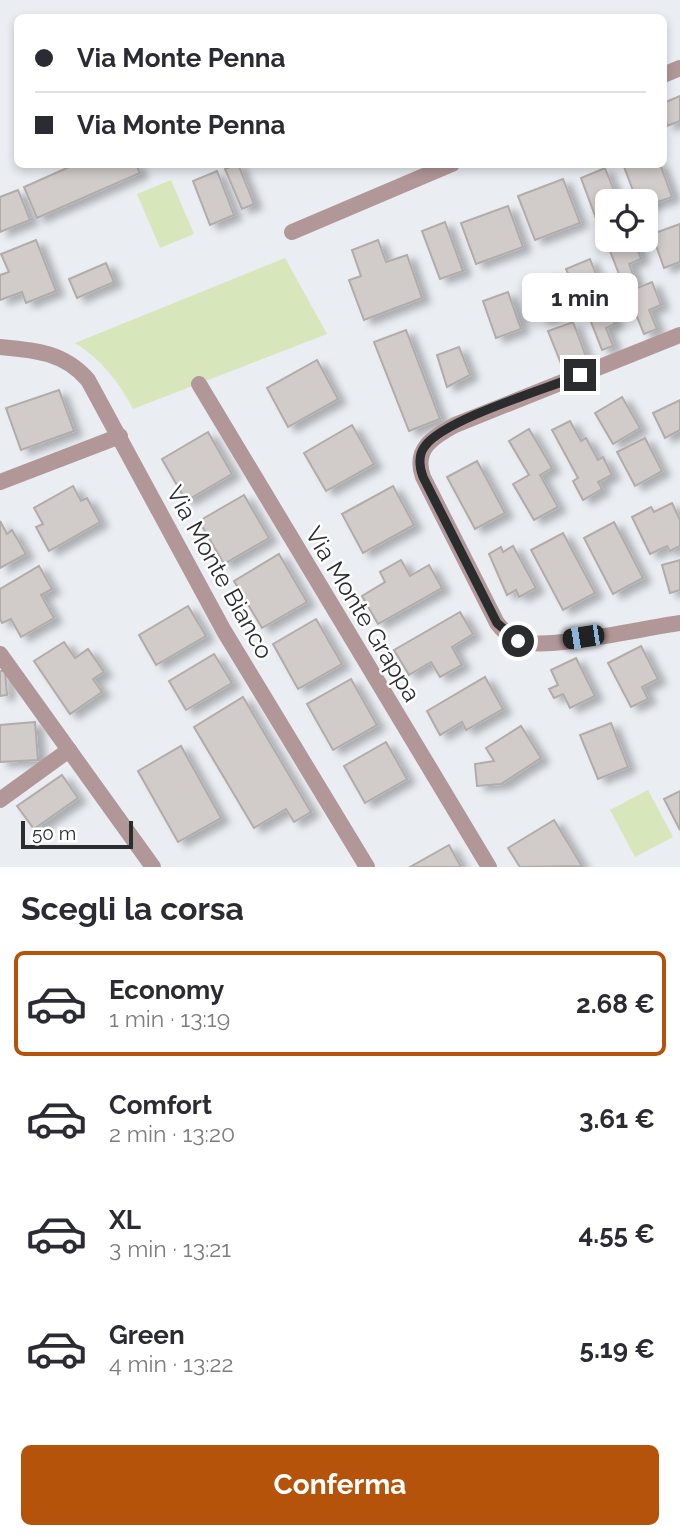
<!DOCTYPE html>
<html lang="it">
<meta charset="utf-8">
<style>
body{margin:0;font-family:Raleway,sans-serif;background:#f7f7f7;color:#2b2b33;height:100vh;display:flex;flex-direction:column;font-size:26px;white-space:nowrap}
*{box-sizing:border-box;margin:0}
p{font-size:23px;color:#7c7c81}
.icon{flex:none;width:38px;height:38px;fill:none;stroke:currentColor;stroke-width:2;stroke-linecap:round;stroke-linejoin:round}
.map{position:relative;height:867px;overflow:hidden}
.details{display:flex;flex-direction:column;background:#fff;flex:1}
.details>*{flex:none}
.banner{position:absolute;left:14px;top:14px;width:653px;height:154px;border-radius:10px;box-shadow:0 4px 10px #0003;display:grid;align-content:center;height:154px;padding:0 21px;background:#fff}
.tools{position:absolute;left:595px;top:189px;display:grid;gap:14px}
.tools a{display:grid;place-items:center;width:63px;height:63px;border-radius:10px;background:#fff;box-shadow:0 4px 10px #0003;font-size:35px}
.scale{position:absolute;left:21px;bottom:18px;width:112px;box-sizing:border-box;padding-left:7px;border:4px solid #2a2c2e;border-top:0;font-size:19px;line-height:24px;white-space:nowrap;color:#2a2c2e;-webkit-text-stroke:5px #fff;paint-order:stroke}
.end{position:absolute;width:32px;height:32px;margin:-16px;border:9px solid #2a2c2e;background:#fff;box-shadow:0 0 0 4px #fff}
.from{border-radius:50%}
.bubble{position:absolute;height:49px;border-radius:10px;background:#fff;box-shadow:0 4px 10px #0003;font-size:23px;font-weight:700;line-height:49px;text-align:center}
.car{position:absolute;width:21px;height:42px;margin:-21px -10px;border-radius:9px;box-shadow:0 0 5px 2px #0007;background:linear-gradient(#222 24%,#8ab4d8 0 40%,#222 0 76%,#8ab4d8 0 86%,#222 0)}
.banner b{display:flex;align-items:center;gap:24px;height:66px;font-size:26px}
.banner b+b{border-top:2px solid #e1e1e2}
.banner i{width:18px;height:18px;background:#2b2b33}
ul{padding:0;list-style:none}
li{display:flex;align-items:center;gap:21px;height:105px;margin:0 14px 10px;padding:0 7px;border:4px solid transparent;border-radius:10px}
li div{flex:1}
li b{display:block;font-size:26px}
li em{font-style:normal;font-weight:700}
li.active{border-color:#b45309}
li>.icon{width:63px;height:63px;stroke-width:1.5}
h2{padding:0 21px;font-size:32px;line-height:84px}
.primary-button{display:flex;gap:14px;margin-top:auto;padding:14px 21px}
.primary-button a{flex:1;height:80px;border-radius:10px;background:#b45309;color:#fff;font-size:28px;font-weight:700;line-height:80px;text-align:center}
.map>svg:first-child{display:block}
.green{fill:#d8e6bb}
.building{fill:#d1cbca;stroke:#b1aba9;stroke-width:2;filter:url(#shadow)}
.lines{fill:none;stroke-linecap:round;stroke-linejoin:round}
.minor{stroke:#b29798;stroke-width:16}
.route{stroke:#2a2c2e;stroke-width:9}
.labels{text-anchor:middle;dominant-baseline:central;stroke-width:5;stroke-linejoin:round;paint-order:stroke}
.street-label{font-size:24px;fill:#2a2c2e;stroke:#fff}
</style>
<div class="map">
<svg width="680" height="867" viewBox="0 0 680 867">
<defs>
<filter id="shadow"><feDropShadow dx="8" dy="4.5" stdDeviation="3.5" flood-color="#0004"/></filter>
</defs>
<rect width="100%" height="100%" fill="#eaedf2"/>
<g class="green">
<polygon points="171,180 194,234 160,248 137,194"/>
<path d="M285 258 327 334 133 409C119 382 101 359 75 343Z"/>
<polygon points="648,790 673,837 635,857 610,810"/>
</g>
<g class="building">
<polygon points="680,96 680,121 667,126 663,103"/>
<polygon points="76,164 136,164 140,173 37,218 24,187"/>
<polygon points="238,164 254,204 242,209 225,169"/>
<polygon points="623,164 660,164 672,197 646,206 646,201 637,201"/>
<polygon points="605,168 618,201 607,201 607,226 600,229 581,178"/>
<polygon points="217,171 234,215 210,225 193,181"/>
<polygon points="563,179 580,223 535,240 518,196"/>
<polygon points="18,190 30,220 0,232 0,197"/>
<polygon points="508,206 523,247 476,264 461,223"/>
<polygon points="445,222 463,271 440,279 422,231"/>
<polygon points="680,224 680,262 664,268 652,234"/>
<polygon points="36,240 56,291 26,303 22,292 0,300 0,275 9,272 1,254"/>
<polygon points="378,240 386,262 407,255 422,298 364,320 349,280 361,276 352,250"/>
<polygon points="635,242 641,259 629,264 637,285 625,289 610,251"/>
<polygon points="590,259 597,277 586,281 594,299 581,304 566,269"/>
<polygon points="106,263 114,282 77,298 69,279"/>
<polygon points="553,274 567,311 542,320 528,283"/>
<polygon points="652,282 661,305 649,310 657,329 644,334 627,292"/>
<polygon points="508,292 521,329 496,338 483,301"/>
<polygon points="607,302 615,324 606,328 613,346 602,350 586,309"/>
<polygon points="573,322 588,362 564,371 548,331"/>
<polygon points="406,330 440,419 409,431 374,342"/>
<polygon points="459,347 470,375 447,387 437,355"/>
<polygon points="317,360 338,399 288,427 267,388"/>
<polygon points="59,390 74,431 21,450 6,408"/>
<polygon points="622,397 640,428 613,444 595,413"/>
<polygon points="680,400 680,430 665,438 653,413"/>
<polygon points="570,421 581,441 586,438 598,460 603,457 612,475 598,482 602,489 583,500 573,481 578,478 552,430"/>
<polygon points="352,425 374,464 326,491 304,453"/>
<polygon points="529,429 552,468 540,475 558,507 534,520 513,484 529,475 509,441"/>
<polygon points="208,432 232,474 186,501 162,459"/>
<polygon points="645,438 662,471 635,486 617,452"/>
<polygon points="477,461 505,513 475,529 447,477"/>
<polygon points="73,486 81,501 87,498 100,522 49,551 36,527 43,524 34,508"/>
<polygon points="393,486 414,525 363,553 342,514"/>
<polygon points="244,495 269,538 224,564 199,521"/>
<polygon points="672,503 680,520 680,546 670,551 667,546 650,554 632,517 651,507 654,512"/>
<polygon points="0,521 7,534 12,530 26,554 0,568"/>
<polygon points="614,522 643,578 613,594 584,538"/>
<polygon points="563,533 595,593 563,610 531,550"/>
<polygon points="513,546 536,588 519,597 516,590 507,595 489,554 501,547 503,552"/>
<polygon points="279,554 307,602 262,628 234,581"/>
<polygon points="401,560 410,576 429,565 442,588 378,624 362,596 385,582 380,572"/>
<polygon points="680,560 680,590 670,593 662,565"/>
<polygon points="39,566 52,589 41,595 54,618 21,637 11,619 2,623 0,619 0,589"/>
<polygon points="188,606 206,636 156,665 139,635"/>
<polygon points="460,612 473,634 452,647 462,665 440,677 431,662 409,675 394,650"/>
<polygon points="316,619 342,664 298,689 273,644"/>
<polygon points="64,642 75,658 88,649 104,672 93,679 102,692 70,714 34,661"/>
<polygon points="641,646 658,679 642,687 648,699 631,707 608,663"/>
<polygon points="214,654 232,683 186,710 169,681"/>
<polygon points="576,658 595,696 570,708 563,694 554,698 549,689 558,685 551,670"/>
<polygon points="0,671 5,671 7,695 0,696"/>
<polygon points="485,677 503,709 466,730 462,722 440,735 427,711"/>
<polygon points="351,679 377,725 333,750 307,704"/>
<polygon points="243,697 311,812 294,822 286,809 254,828 194,727"/>
<polygon points="35,722 38,760 0,762 0,725"/>
<polygon points="611,723 628,767 598,779 580,735"/>
<polygon points="521,726 541,758 501,784 477,786 475,764 494,761 486,748"/>
<polygon points="386,742 407,779 365,803 344,766"/>
<polygon points="181,746 221,818 178,842 138,771"/>
<polygon points="62,775 78,798 34,829 17,806"/>
<polygon points="680,791 680,830 664,799"/>
<polygon points="554,820 582,866 520,867 508,848"/>
<polygon points="449,845 461,867 410,867"/>
</g>
<g class="lines">
<g class="minor">
<polyline points="663,75 680,68"/>
<polyline points="292,232 452,164"/>
<path d="M680 335 455 425C433 437 413 449 423 477L497 623C504 632 512 640 523 642 554 649 644 628 680 623"/>
<path d="M0 347C34 350 64 352 88 380L224 631 367 867"/>
<polyline points="199,384 489,867"/>
<polyline points="0,482 120,436"/>
<polyline points="0,654 153,867"/>
<polyline points="0,800 69,750"/>
</g>
</g>
<g class="lines">
<path class="route" d="M518 641 497 623 423 477C419 466 418 455 425 446 445 419 546 389 580 375"/>
</g>
<g class="labels">
<g class="street-label">
<text transform="translate(220 572) rotate(61)">Via Monte Bianco</text>
<text transform="translate(363 614) rotate(59)">Via Monte Grappa</text>
</g>
</g>
</svg>
<div class="tools">
<a><svg class="icon" aria-label="locate" viewBox="0 0 24 24"><circle cx="12" cy="12" r="6"/><path d="M12 2v4M12 18v4M2 12h4M18 12h4"/></svg></a>
</div>
<div class="scale">50 m</div>
<i class="end from" style="left:518px;top:641px"></i>
<i class="end" style="left:580px;top:375px"></i>
<div class="bubble" style="left:522px;top:273px;width:116px">1 min</div>
<i class="car" style="left:583px;top:637px;rotate:261deg"></i>
<div class="banner">
<b><i class="from"></i>Via Monte Penna</b>
<b><i></i>Via Monte Penna</b>
</div>
</div>
<section class="details">
<h2>Scegli la corsa</h2>
<ul>
<li class="active"><svg class="icon" aria-label="car" viewBox="0 0 24 24"><path d="M5 17H2v-5l4-1 3-4h7l3 4 3 1v5h-3M9 17h6M6 11h13"/><circle cx="7" cy="17" r="2"/><circle cx="17" cy="17" r="2"/></svg><div><b>Economy</b><p>1 min · 13:19</p></div><em>2.68 €</em></li>
<li><svg class="icon" aria-label="car" viewBox="0 0 24 24"><path d="M5 17H2v-5l4-1 3-4h7l3 4 3 1v5h-3M9 17h6M6 11h13"/><circle cx="7" cy="17" r="2"/><circle cx="17" cy="17" r="2"/></svg><div><b>Comfort</b><p>2 min · 13:20</p></div><em>3.61 €</em></li>
<li><svg class="icon" aria-label="car" viewBox="0 0 24 24"><path d="M5 17H2v-5l4-1 3-4h7l3 4 3 1v5h-3M9 17h6M6 11h13"/><circle cx="7" cy="17" r="2"/><circle cx="17" cy="17" r="2"/></svg><div><b>XL</b><p>3 min · 13:21</p></div><em>4.55 €</em></li>
<li><svg class="icon" aria-label="car" viewBox="0 0 24 24"><path d="M5 17H2v-5l4-1 3-4h7l3 4 3 1v5h-3M9 17h6M6 11h13"/><circle cx="7" cy="17" r="2"/><circle cx="17" cy="17" r="2"/></svg><div><b>Green</b><p>4 min · 13:22</p></div><em>5.19 €</em></li>
</ul>
<div class="primary-button"><a>Conferma</a></div>
</section>
